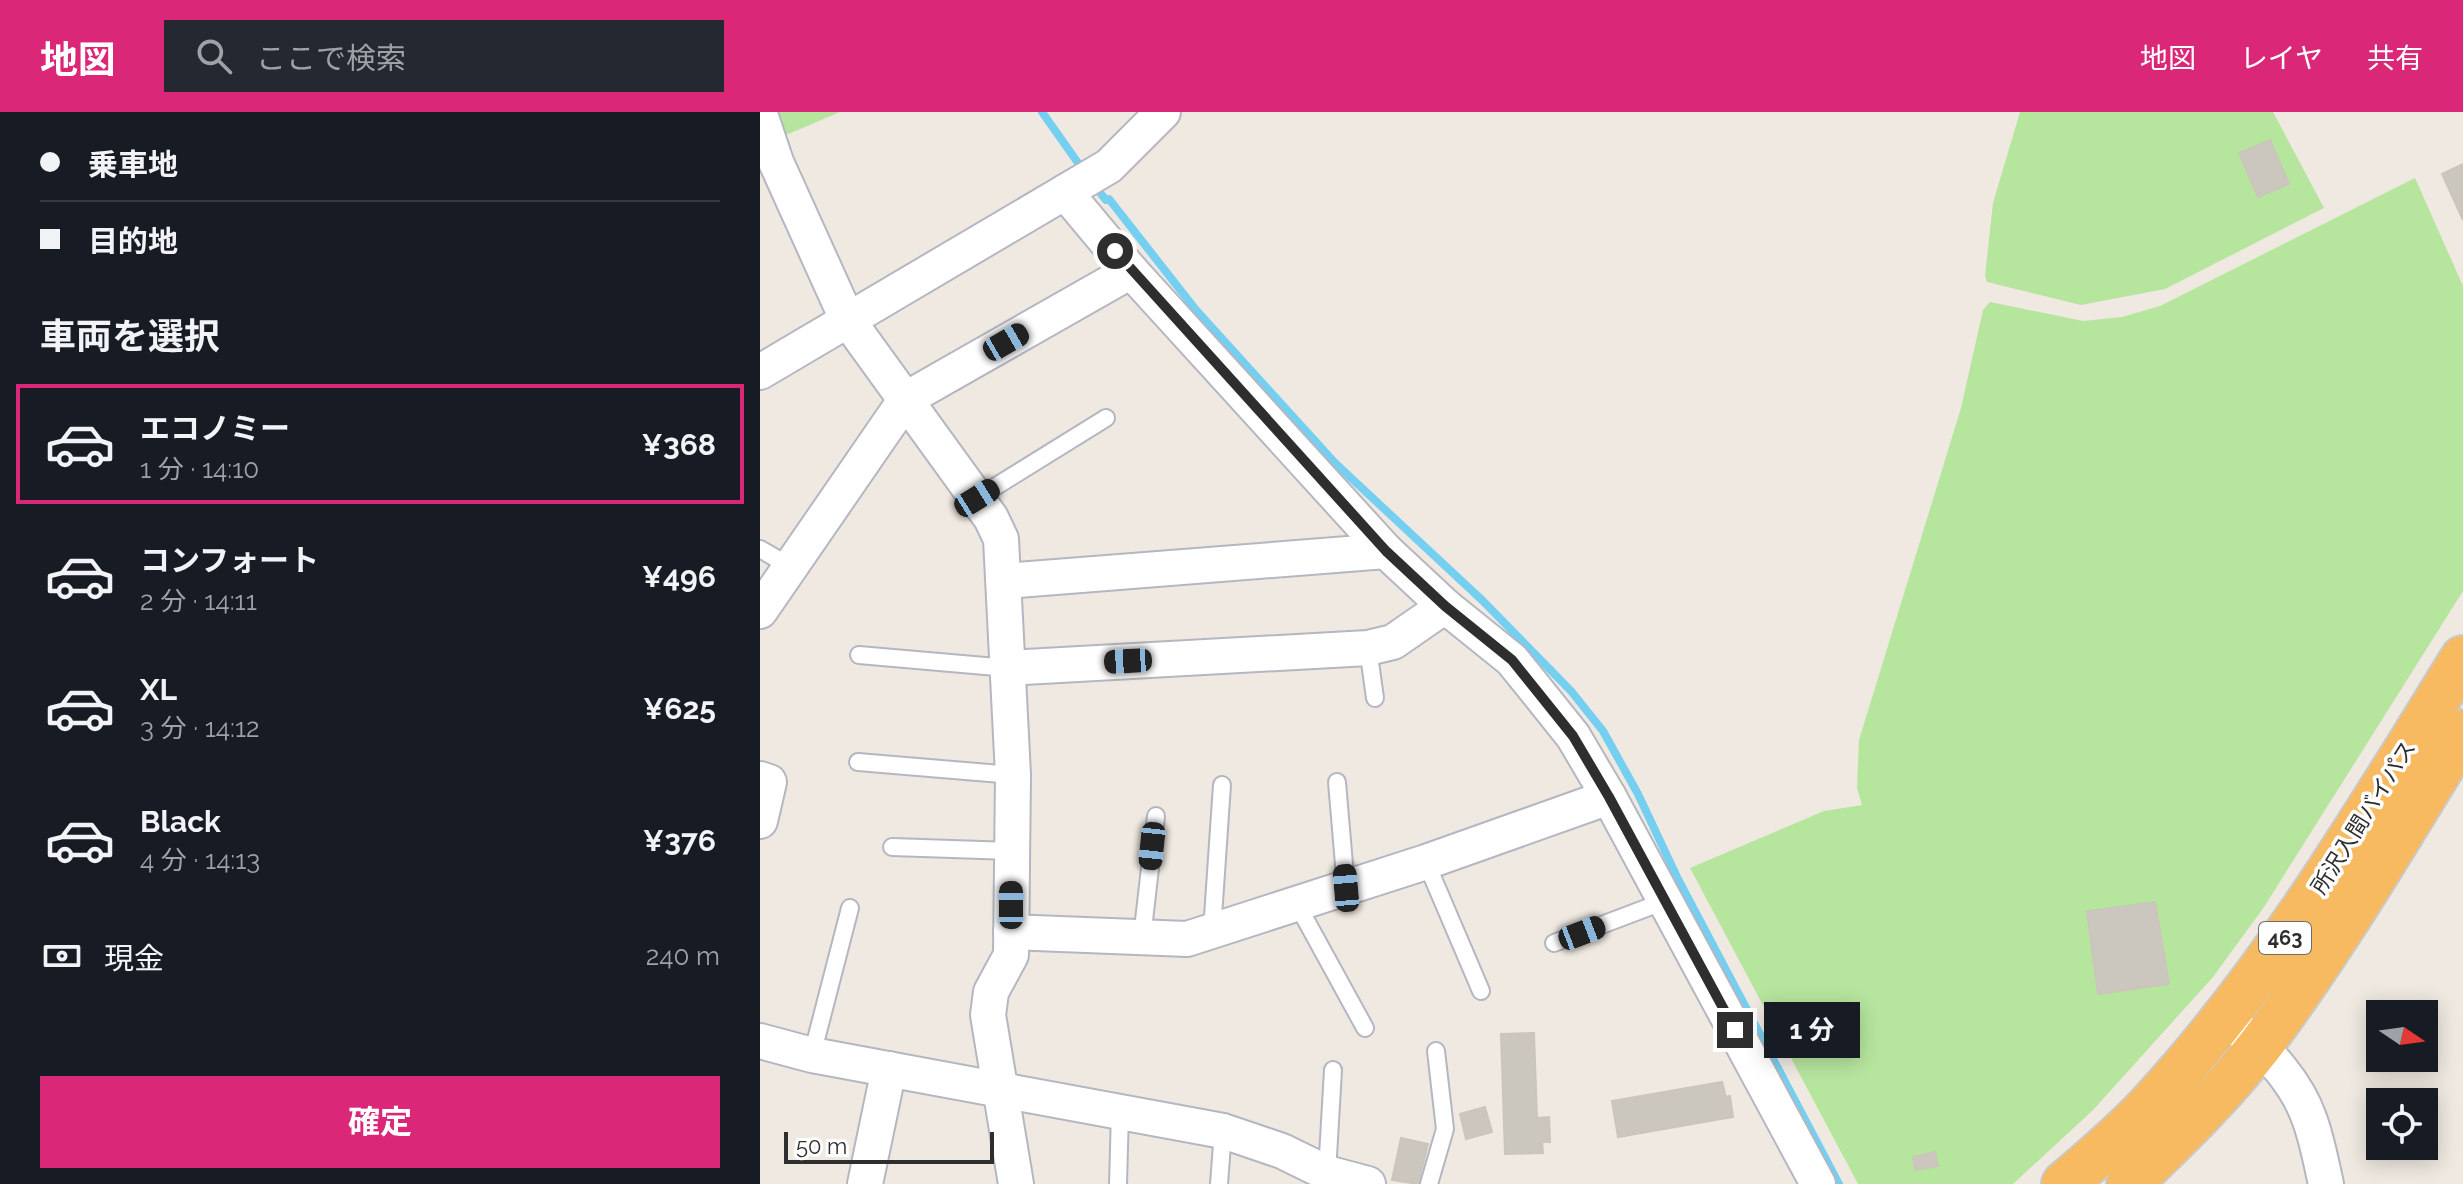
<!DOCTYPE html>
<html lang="ja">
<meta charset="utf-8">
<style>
body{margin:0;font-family:Raleway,"Noto Sans JP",sans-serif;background:#242831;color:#f1f3f6;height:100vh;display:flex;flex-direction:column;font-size:30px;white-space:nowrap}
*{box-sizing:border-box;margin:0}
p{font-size:26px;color:#9ea1a6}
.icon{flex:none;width:44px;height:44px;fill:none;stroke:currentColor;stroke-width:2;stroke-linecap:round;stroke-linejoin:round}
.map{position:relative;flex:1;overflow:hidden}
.panel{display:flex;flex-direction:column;background:#171b24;width:760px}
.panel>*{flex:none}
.banner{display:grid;align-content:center;height:176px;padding:0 40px;background:#171b24}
.needle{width:52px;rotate:103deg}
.fabs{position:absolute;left:1606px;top:888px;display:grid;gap:16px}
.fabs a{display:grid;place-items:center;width:72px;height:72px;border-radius:0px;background:#171b24;box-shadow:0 4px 20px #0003;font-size:40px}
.scale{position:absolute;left:24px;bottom:20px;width:210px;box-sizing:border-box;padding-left:8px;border:4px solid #2e2e2e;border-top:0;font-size:22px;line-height:28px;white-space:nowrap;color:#2e2e2e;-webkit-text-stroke:6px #fff;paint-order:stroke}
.end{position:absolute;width:36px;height:36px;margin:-18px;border:10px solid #2e2e2e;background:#fff;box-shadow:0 0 0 4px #fff}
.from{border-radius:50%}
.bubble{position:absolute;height:56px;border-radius:0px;background:#171b24;box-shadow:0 4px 20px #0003;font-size:26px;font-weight:700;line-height:56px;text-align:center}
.car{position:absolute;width:24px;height:48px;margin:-24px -12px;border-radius:10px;box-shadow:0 0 6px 2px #0007;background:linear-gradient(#222 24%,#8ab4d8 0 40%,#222 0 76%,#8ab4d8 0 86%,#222 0)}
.banner b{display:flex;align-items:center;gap:28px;height:76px;font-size:30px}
.banner b+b{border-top:2px solid #363941}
.banner i{width:20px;height:20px;background:#f1f3f6}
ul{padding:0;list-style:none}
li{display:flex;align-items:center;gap:24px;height:120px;margin:0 16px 12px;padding:0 24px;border:4px solid transparent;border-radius:0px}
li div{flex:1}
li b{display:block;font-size:30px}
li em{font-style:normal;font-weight:700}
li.selected{border-color:#db2777}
li>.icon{width:72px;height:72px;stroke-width:1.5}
h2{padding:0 40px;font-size:36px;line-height:96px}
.pay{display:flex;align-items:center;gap:20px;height:88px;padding:0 40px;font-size:30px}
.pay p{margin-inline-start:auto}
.primary-button{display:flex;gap:16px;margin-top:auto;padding:16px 40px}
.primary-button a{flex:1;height:92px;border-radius:0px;background:#db2777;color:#fff;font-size:32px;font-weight:700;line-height:92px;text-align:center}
header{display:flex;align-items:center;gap:48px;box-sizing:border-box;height:112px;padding:0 40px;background:#db2777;color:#fff}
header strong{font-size:38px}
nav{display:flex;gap:44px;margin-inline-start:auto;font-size:28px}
.search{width:560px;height:72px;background:#242831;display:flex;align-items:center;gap:20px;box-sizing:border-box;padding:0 28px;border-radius:0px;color:#9ea1a6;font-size:30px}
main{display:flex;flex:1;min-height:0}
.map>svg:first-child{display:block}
.green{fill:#b6e59e}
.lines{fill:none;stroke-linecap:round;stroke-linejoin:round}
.stream{stroke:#75cff0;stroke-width:8}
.building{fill:#cbc7bf;stroke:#cbc5ba;stroke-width:2}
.service-casing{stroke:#b4b7c1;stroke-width:20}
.minor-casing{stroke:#b4b7c1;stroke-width:38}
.trunk-casing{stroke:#c9c9c9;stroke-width:48}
.service{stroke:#fff;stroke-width:16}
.minor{stroke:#fff;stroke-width:34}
.trunk{stroke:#f8ba60;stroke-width:44}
.route{stroke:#2e2e2e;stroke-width:10}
.labels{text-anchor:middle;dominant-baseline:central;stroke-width:7;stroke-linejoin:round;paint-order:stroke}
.shield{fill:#fff;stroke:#6d6d6d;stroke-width:2}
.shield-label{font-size:20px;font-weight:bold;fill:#2e2e2e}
.street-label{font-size:22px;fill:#2e2e2e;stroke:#fff}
</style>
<header>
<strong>地図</strong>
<div class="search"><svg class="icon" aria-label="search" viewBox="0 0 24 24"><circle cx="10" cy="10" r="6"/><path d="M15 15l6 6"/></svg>ここで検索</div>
<nav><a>地図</a><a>レイヤ</a><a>共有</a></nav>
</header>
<main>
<section class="panel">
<div class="banner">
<b><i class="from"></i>乗車地</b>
<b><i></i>目的地</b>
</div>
<h2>車両を選択</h2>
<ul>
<li class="selected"><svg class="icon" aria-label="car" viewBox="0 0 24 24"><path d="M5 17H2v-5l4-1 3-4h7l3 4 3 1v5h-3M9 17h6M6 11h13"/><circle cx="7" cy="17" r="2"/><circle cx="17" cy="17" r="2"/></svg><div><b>エコノミー</b><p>1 分 · 14:10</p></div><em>¥368</em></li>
<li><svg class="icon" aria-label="car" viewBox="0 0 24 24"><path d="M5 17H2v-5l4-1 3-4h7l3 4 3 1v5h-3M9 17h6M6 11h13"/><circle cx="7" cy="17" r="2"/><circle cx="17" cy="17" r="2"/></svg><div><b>コンフォート</b><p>2 分 · 14:11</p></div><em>¥496</em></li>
<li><svg class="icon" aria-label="car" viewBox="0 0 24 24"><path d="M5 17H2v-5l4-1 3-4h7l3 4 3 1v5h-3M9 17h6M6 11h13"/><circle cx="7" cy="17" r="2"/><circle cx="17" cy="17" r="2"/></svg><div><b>XL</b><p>3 分 · 14:12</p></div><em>¥625</em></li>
<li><svg class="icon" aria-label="car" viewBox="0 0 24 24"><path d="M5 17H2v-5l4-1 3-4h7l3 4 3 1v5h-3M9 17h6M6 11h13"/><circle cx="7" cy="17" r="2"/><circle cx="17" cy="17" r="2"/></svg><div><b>Black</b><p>4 分 · 14:13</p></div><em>¥376</em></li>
</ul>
<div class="pay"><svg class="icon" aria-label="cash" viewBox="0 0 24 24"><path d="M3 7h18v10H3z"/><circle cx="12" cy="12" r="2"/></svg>現金<p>240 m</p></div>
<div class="primary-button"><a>確定</a></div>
</section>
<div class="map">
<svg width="1703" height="1072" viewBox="0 0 1703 1072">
<rect width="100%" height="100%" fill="#efe9e1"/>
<g class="green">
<polygon points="0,0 80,0 0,34"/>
<polygon points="1260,0 1513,0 1564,96 1405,177 1321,193 1227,170 1225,164 1233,91"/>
<polygon points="1655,66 1703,174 1703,479 1504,795 1453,865 1333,998 1253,1072 1098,1072 930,756 1064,699 1102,693 1097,676 1099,628 1201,296 1223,198 1230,190 1323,209 1362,205 1400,194"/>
</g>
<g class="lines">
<g class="stream">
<polyline points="282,0 323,58"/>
<polyline points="333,72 346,88 349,87 436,198 575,351 723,489 811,579 843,619 878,682 917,765 1079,1072"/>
</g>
</g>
<g class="building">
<polygon points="1510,28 1529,72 1498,85 1479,41"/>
<polygon points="1703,52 1703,108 1682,62"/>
<polygon points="1395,790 1409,872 1338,882 1327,799"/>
<polygon points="774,921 777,1006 789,1005 790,1030 782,1030 783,1041 745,1042 741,922"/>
<polygon points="962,970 966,985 970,984 973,1005 858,1025 852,989"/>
<polygon points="725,995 732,1020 706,1027 700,1002"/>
<polygon points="641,1026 668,1032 658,1072 632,1068"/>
<polygon points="1175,1040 1178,1054 1155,1058 1153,1045"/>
</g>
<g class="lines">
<defs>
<g id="service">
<polyline points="217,386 346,306"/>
<polyline points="0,437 31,455"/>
<polyline points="608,536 615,586"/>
<polyline points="99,543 248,556"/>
<polyline points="98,650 253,663"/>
<polyline points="577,670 586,776"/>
<polyline points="132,735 252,739"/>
<polyline points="666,750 721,879"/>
<polyline points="537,792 605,916"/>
<polyline points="452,819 462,673"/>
<polyline points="382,826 396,704"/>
<polyline points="794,831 905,789"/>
<polyline points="52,943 90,796"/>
<polyline points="567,1061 573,958"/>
<polyline points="358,1072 360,1000"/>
<polyline points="459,1072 463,1019"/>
<polyline points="669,1072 685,1017 676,939"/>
</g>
<g id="minor">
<polyline points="0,2 16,50 87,207 231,406 241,427 253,663 251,843 231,880 228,903 256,1072"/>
<polyline points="305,80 371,159 626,439 685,494 752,548 813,624 849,685 1058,1072"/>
<polyline points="0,260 349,54 403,0"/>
<polyline points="245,469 626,439"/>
<polyline points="0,499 146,287 371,159"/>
<polyline points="248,556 608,536 633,530 685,494"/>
<polyline points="0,667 9,670 0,709"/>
<polyline points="251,820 427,827 666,750 849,685"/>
<path d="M1481 919C1509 940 1537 972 1549 1006 1557 1027 1561 1050 1566 1072"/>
<polyline points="0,929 52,943 463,1019 522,1039 567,1061 608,1072"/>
<polyline points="105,1072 129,957"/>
</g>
<g id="trunk">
<path d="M1304 1072C1333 1047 1363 1022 1389 994 1514 859 1607 701 1703 546"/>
<path d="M1369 1072C1415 1028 1463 982 1502 931 1576 832 1639 725 1703 620"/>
</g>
</defs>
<use href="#service" class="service-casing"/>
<use href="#minor" class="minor-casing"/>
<use href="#trunk" class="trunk-casing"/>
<use href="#service" class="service"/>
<use href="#minor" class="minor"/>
<use href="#trunk" class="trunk"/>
</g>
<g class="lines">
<polyline class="route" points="355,139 626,439 685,494 752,548 813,624 849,685 975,918"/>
</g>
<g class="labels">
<rect class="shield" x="1499" y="810" width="52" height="32" rx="6"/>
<g class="shield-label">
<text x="1525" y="826">463</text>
</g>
<g class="street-label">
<text transform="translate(1603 705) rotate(-58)">所沢入間バイパス</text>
</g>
</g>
</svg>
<div class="fabs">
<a><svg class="needle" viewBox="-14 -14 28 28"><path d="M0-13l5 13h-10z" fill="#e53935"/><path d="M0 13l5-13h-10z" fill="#9ea1a6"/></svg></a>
<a><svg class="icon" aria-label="locate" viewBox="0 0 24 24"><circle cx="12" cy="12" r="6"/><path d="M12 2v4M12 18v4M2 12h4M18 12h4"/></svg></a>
</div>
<div class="scale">50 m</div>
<i class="end from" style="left:355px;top:139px"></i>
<i class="end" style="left:975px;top:918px"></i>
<div class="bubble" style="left:1004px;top:890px;width:96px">1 分</div>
<i class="car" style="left:246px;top:230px;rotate:60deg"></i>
<i class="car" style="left:217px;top:386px;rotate:58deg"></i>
<i class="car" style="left:368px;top:549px;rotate:267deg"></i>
<i class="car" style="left:392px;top:734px;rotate:186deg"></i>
<i class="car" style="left:586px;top:776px;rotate:355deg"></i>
<i class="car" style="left:251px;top:793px;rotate:0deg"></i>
<i class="car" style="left:822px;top:821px;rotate:69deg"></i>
</div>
</main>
